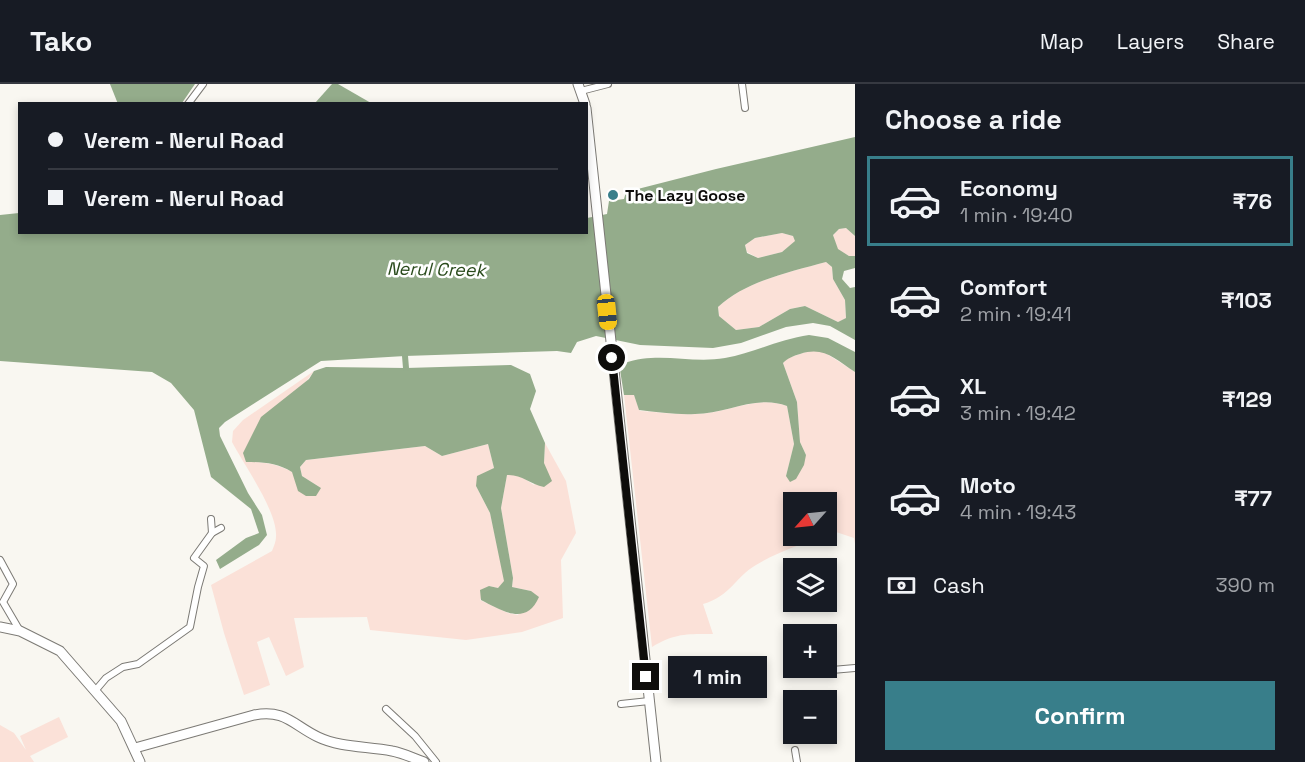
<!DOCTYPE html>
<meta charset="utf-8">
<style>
body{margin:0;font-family:"Space Grotesk",sans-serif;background:#242831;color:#f1f3f6;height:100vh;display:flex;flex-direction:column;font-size:22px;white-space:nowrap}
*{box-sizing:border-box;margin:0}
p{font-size:20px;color:#9ea1a6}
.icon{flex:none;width:33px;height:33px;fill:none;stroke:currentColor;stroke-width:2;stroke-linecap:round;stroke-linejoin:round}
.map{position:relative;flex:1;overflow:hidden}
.side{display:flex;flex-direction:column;background:#171b24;width:450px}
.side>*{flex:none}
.hud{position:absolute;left:18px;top:18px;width:570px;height:132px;border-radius:0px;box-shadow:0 3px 9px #0003;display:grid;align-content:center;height:132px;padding:0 30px;background:#171b24}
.needle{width:39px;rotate:243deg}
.buttons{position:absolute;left:783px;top:408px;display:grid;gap:12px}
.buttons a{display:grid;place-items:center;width:54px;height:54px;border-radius:0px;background:#171b24;box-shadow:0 3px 9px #0003;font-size:30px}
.end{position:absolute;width:27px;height:27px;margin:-14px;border:8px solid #0e0d0b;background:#fff;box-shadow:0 0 0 3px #fff}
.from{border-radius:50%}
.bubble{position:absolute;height:42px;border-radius:0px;background:#171b24;box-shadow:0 3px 9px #0003;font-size:20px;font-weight:600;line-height:42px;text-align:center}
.car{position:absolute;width:18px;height:36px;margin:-18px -9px;border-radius:8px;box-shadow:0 0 4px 2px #0007;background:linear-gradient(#f5c518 24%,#345 0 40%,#f5c518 0 76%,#345 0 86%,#f5c518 0)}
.hud b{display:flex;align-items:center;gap:21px;height:57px;font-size:22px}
.hud b+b{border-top:2px solid #363941}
.hud i{width:15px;height:15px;background:#f1f3f6}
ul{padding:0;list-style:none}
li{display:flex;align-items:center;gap:18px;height:90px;margin:0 12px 9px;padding:0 18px;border:3px solid transparent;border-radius:0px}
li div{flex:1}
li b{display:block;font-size:22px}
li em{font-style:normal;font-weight:600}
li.selected{border-color:#387e8a}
li>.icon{width:54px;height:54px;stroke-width:1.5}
h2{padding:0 30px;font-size:27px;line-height:72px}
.pay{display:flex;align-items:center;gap:15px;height:66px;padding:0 30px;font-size:22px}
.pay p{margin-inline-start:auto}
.button{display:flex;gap:12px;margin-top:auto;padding:12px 30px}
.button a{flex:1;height:69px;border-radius:0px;background:#387e8a;color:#fff;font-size:24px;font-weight:600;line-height:69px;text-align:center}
header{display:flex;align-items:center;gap:36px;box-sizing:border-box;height:84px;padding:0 30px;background:#171b24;border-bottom:2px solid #363941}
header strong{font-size:28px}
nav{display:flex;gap:33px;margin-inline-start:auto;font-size:21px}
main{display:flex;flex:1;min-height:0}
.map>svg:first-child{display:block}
.green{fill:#fbe1d8}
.water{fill:#94ac8b;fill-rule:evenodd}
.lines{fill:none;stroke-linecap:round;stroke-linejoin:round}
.canal{stroke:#94ac8b;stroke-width:6}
.street-casing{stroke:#7c7a75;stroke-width:8}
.secondary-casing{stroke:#7c7a75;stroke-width:11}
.street{stroke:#fff;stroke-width:6}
.secondary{stroke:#fff;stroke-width:9}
.route{stroke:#0e0d0b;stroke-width:8}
.poi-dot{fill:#387e8a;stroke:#fff;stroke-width:2}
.labels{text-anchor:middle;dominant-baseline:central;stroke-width:5;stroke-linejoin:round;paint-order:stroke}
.poi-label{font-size:16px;font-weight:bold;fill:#0e0d0b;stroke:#fff;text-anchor:start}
.water-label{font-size:18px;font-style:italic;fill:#2a4b1c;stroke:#fff}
</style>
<header>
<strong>Tako</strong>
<nav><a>Map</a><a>Layers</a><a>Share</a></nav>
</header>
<main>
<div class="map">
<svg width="855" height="678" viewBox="0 0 855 678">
<rect width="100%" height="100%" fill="#f9f7f1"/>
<g class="green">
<polygon points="846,144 855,152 855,172 849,172 837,165 833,151 839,145"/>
<polygon points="782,149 793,152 796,157 782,168 758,174 747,168 745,161 755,154"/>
<path d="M826 178 832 183 833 195 845 216 846 234 838 238 805 222 790 225 759 243 736 246 719 232 718 223C746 197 790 188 826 178Z"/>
<path d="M812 266 824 268 855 288V460L854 454 836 448 827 451 826 418H794V452H826C802 460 777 468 756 481 734 494 731 512 703 520L713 550C687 550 675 549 652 563L624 311H634L640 327C658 328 677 331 696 330 726 330 758 310 787 322L794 360 786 392 806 371 800 358 797 318 783 279 788 274Z"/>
<path d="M314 287 246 378C280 377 292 388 321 404L302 392 300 383 306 376 425 362 442 372 488 360 494 384 476 402 490 429 505 497 498 504 489 502 480 516 508 529 518 531 531 507 512 503 513 494 501 424 507 390H517L534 401 544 379 545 359 566 397 576 449 561 476 563 534 522 548 466 556 370 546 367 533 294 534 304 583 286 592 269 553 257 558 270 601 244 611 224 549 211 501 272 467C274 462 276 457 276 453 278 428 244 381 232 358L233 347 243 336Z"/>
<polygon points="59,633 68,653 30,672 34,678 0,678 0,641 14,649 26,666 20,652"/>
</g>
<g class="water">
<polygon points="110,0 195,0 182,19 118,20"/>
<polygon points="332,0 338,0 371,19 315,19"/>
<path d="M855 53V152L846 144 839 145 833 151 838 165 849 172H855V184L844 187 842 195 850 204 855 203V256L830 242 813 239 786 243 741 259 713 264 640 261 596 252 577 258 571 269 557 267 405 272 321 277 225 338 219 344 220 352 248 409 262 431 267 451 259 461 220 485 216 476 246 454 259 449 251 425 211 393 194 326 171 299 152 288 0 277V131L19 129 20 148H586L587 134 607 130 609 117 624 115 626 108 716 85ZM782 149 793 152 795 157 782 168 758 174 747 169 745 161 755 154ZM826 178 832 183 833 195 845 216 846 234 838 238 805 222 790 225 759 243 736 246 719 232 718 223C746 197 790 188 826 178Z"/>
<path d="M809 251 828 254 855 268V288C835 275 824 262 800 270 793 272 788 274 783 279L797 318 800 358 806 371 804 381 796 395 790 398 786 392 794 360 787 322C757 310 726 330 695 330 677 331 658 328 639 326L634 311H624L620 286 624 279C660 267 690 280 725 274 753 269 780 255 809 251Z"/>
<path d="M511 281 530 290 536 307 530 325 545 359 544 379 552 397 544 403C530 400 521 390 507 391L501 424 513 494 512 503 531 507 539 513C526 543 501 526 481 516L480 506 489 502 498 504 504 497 490 429 476 402 477 392 494 384 488 360 442 372 425 362 306 376 300 383 302 392 321 404 316 412H306L298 407 292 388C277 379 263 378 246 378L243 369 261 333 309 295 314 287 326 283 406 284Z"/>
</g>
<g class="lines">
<polyline class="canal" points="405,272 406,284"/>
<defs>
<g id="street">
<polyline points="742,0 745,24"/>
<polyline points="581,7 608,0"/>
<polyline points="188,20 203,0"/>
<polyline points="212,449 221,444"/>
<polyline points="0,476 13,500 3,518 20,547"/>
<polyline points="832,586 855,584"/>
<polyline points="95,607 106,594 123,583 138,580 190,543 198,503 204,482 194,474 212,449 211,435"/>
<polyline points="621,620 649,617"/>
<polyline points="386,625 415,652 436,678"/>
<polyline points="795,666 797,678"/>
</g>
<g id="secondary">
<polyline points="578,0 585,20"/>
<polyline points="586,24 656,678"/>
<polyline points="0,543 20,547 60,567 121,637 140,678"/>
<path d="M135 664 254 631C285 625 293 641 318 653 341 664 368 662 392 667 403 669 413 674 424 678"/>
</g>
</defs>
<use href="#street" class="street-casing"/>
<use href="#secondary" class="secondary-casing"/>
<use href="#street" class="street"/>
<use href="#secondary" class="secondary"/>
</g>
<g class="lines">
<polyline class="route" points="612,274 646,593"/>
</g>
<circle class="poi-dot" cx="613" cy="111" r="6"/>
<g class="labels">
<g class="poi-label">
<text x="625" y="111">The Lazy Goose</text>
</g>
<g class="water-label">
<text transform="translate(436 185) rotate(1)">Nerul Creek</text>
</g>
</g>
</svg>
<div class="buttons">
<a><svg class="needle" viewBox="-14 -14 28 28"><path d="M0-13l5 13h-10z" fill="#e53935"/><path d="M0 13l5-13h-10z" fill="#9ea1a6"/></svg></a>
<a><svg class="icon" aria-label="layers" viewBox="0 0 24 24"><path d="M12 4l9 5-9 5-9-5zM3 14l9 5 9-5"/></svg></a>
<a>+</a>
<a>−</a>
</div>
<i class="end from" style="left:612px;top:274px"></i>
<i class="end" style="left:646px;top:593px"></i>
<div class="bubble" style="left:668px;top:572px;width:99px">1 min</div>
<i class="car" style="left:607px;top:228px;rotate:174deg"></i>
<div class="hud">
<b><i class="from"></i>Verem - Nerul Road</b>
<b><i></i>Verem - Nerul Road</b>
</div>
</div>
<section class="side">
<h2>Choose a ride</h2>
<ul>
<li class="selected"><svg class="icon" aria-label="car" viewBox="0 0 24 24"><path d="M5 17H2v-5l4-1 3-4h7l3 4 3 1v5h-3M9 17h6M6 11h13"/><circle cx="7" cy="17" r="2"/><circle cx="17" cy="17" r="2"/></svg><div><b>Economy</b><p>1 min · 19:40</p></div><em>₹76</em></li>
<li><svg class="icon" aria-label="car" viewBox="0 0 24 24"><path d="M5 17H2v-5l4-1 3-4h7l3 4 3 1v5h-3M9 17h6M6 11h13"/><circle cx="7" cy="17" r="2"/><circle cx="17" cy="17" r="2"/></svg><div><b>Comfort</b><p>2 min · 19:41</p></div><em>₹103</em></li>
<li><svg class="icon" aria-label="car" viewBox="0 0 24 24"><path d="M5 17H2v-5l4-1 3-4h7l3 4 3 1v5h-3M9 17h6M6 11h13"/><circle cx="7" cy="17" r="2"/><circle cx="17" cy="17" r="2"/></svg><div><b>XL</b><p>3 min · 19:42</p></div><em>₹129</em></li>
<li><svg class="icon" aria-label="car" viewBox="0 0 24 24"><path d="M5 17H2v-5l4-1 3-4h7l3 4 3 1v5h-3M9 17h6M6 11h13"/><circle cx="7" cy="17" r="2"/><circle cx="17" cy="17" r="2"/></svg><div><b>Moto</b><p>4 min · 19:43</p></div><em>₹77</em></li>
</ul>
<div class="pay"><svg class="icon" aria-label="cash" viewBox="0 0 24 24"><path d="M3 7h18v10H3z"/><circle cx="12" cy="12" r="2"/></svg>Cash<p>390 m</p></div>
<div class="button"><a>Confirm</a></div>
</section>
</main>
